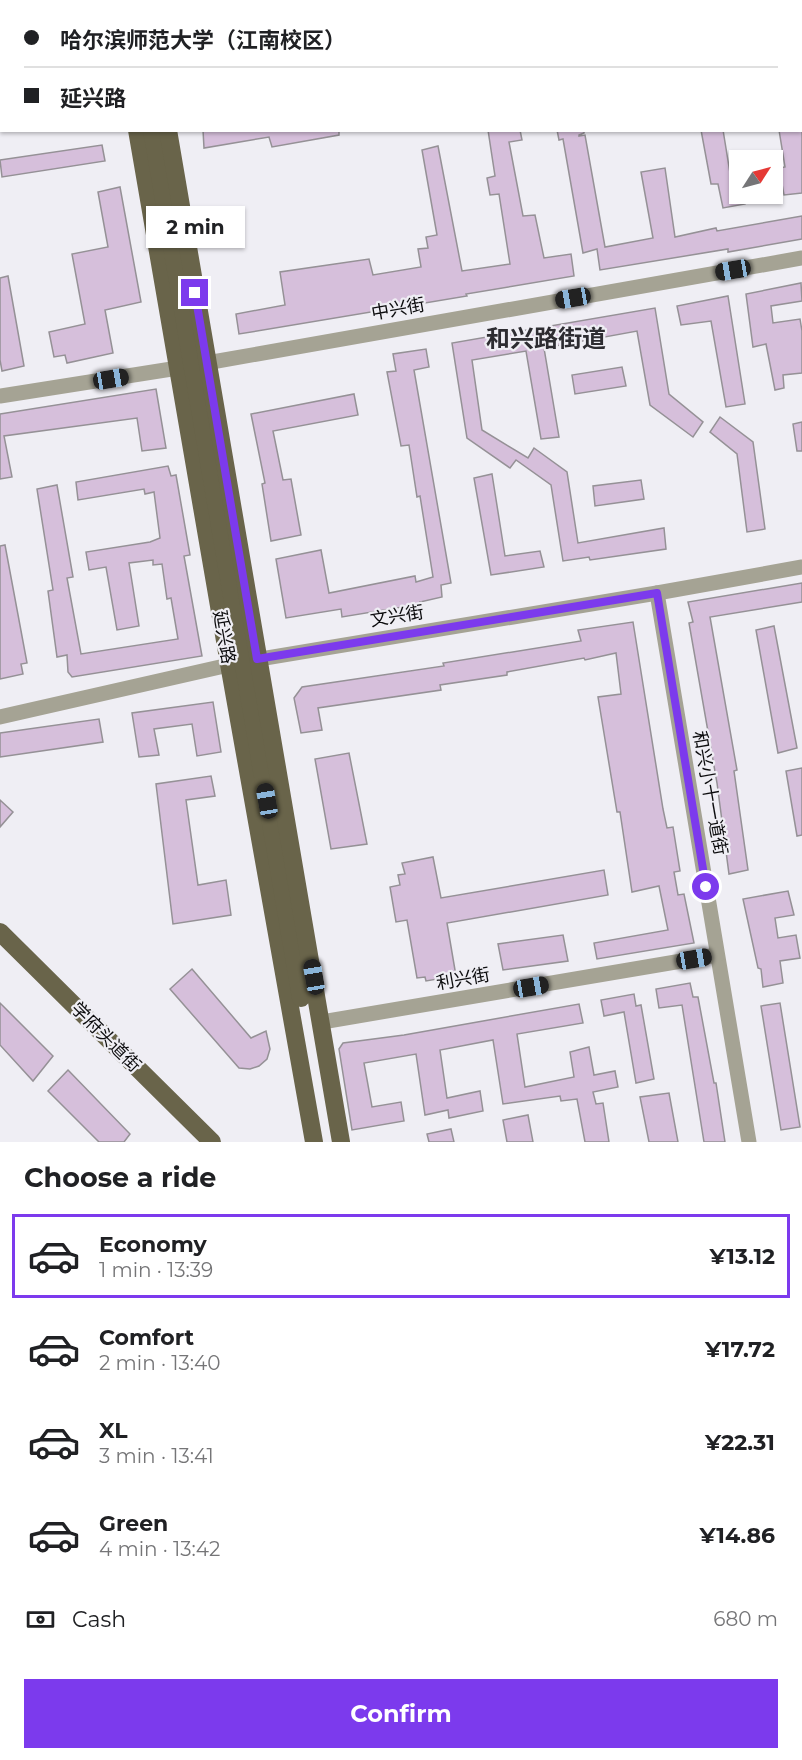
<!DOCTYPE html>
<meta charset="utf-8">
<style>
body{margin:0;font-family:Montserrat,"Noto Sans SC",sans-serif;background:#f6f6f6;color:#202124;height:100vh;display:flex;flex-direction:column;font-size:22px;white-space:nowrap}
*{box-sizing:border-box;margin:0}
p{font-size:20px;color:#757577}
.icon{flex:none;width:33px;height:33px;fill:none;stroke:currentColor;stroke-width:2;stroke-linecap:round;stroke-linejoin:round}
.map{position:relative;height:1142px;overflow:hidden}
.drawer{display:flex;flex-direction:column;background:#fff;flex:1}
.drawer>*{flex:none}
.guide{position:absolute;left:0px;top:0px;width:802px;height:132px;box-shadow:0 2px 4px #0004;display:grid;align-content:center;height:132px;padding:0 24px;background:#fff}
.needle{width:39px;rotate:54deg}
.tools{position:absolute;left:729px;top:150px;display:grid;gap:12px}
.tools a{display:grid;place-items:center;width:54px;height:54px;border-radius:0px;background:#fff;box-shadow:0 2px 4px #0004;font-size:30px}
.end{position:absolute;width:27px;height:27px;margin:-14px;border:8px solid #7c3aed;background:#fff;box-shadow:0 0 0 3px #fff}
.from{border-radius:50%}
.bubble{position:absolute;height:42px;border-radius:0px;background:#fff;box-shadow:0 2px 4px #0004;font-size:20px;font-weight:700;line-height:42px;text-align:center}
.car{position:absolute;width:18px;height:36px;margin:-18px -9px;border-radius:8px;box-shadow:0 0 4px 2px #0007;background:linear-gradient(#222 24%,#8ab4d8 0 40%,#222 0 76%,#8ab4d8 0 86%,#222 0)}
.guide b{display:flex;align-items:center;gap:21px;height:57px;font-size:22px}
.guide b+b{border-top:2px solid #e0e0e0}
.guide i{width:15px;height:15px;background:#202124}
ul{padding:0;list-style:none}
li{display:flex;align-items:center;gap:18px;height:84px;margin:0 12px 9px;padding:0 12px;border:3px solid transparent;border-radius:0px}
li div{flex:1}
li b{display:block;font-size:22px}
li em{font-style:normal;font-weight:700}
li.current{border-color:#7c3aed}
li>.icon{width:54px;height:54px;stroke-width:1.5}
h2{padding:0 24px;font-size:27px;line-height:72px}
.pay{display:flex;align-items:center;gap:15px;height:66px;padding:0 24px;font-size:22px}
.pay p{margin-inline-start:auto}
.button{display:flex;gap:12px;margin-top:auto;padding:12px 24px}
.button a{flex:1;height:69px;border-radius:0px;background:#7c3aed;color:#fff;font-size:24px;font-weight:700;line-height:69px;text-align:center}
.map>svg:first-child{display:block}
.building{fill:#d6bfdb;stroke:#959196;stroke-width:1.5}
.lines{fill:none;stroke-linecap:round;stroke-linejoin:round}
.minor{stroke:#a5a394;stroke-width:15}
.major{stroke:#69644a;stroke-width:18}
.route{stroke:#7c3aed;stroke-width:8}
.labels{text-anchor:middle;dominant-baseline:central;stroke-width:4.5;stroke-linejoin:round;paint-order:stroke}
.street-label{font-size:18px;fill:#0c0c0e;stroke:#efeef4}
.district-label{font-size:24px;font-weight:bold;fill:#2d2c31;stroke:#efeef4}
</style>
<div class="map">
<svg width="802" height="1142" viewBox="0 0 802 1142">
<rect width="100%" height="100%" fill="#efeef4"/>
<g class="building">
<polygon points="203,130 339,130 339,135 272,147 269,137 204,148"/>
<polygon points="488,130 520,130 522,140 509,142 523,216 535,215 544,258 571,254 574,276 466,294 467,296 239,334 236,314 285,305 280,272 369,259 373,275 421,267 418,249 428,248 426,237 437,235 422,150 438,146 462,271 510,264 499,194 490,195 487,178 495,176"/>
<polygon points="557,130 584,130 584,133 579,135 579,136 585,135 605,247 653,238 641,172 665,168 675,237 716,228 717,231 802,216 802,239 728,252 728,249 600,270 597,249 583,253 563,139 559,140"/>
<polygon points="701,130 723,130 731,179 740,179 740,194 743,194 745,204 723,208 718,184 711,184"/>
<polygon points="779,130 802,130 802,193 784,195 779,168 785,167"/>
<polygon points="102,145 105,161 2,177 0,160"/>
<polygon points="120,187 141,302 105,310 113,353 67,363 65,355 54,357 49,332 85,324 72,254 108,247 98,192"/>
<polygon points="8,276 24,366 2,371 0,360 0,278"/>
<polygon points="801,283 802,301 771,306 773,323 800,319 802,331 802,373 783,375 784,388 775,390 766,344 753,347 746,294"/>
<polygon points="728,296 745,404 726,407 711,321 681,325 677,306"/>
<polygon points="655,308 669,394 703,422 693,437 650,405 637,331 544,348 559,437 541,439 526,351 472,360 482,430 528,458 534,448 567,472 578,543 664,528 666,549 590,560 589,557 563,561 551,485 516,460 510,468 467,438 452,343"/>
<polygon points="426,349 429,367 414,370 451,583 441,585 442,597 420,602 421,604 342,617 341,609 286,618 276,559 321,550 329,593 415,576 416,582 433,577 420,496 417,497 409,445 401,446 387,372 396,371 393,354"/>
<polygon points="622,367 626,386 575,394 572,375"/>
<polygon points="156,389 166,448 142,451 137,418 4,436 12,477 0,479 0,414"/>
<polygon points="354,394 358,415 273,431 283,480 291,479 301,535 271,541 262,484 265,483 251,414"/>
<polygon points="720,417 753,442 765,529 747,532 737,454 710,432"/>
<polygon points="802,422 802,451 797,451 793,424"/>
<polygon points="168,466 171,476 176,475 190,555 184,556 202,656 72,677 68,672 67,655 57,657 48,591 53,590 37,489 57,485 73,577 67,578 81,654 178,639 171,598 167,599 162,564 153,565 153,560 129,563 139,626 117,630 106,567 89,570 86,552 150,542 160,538 154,492 145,494 144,489 78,500 76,482"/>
<polygon points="492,474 505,556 540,551 544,567 491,575 474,478"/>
<polygon points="641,480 644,499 595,506 593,486"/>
<polygon points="5,545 27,663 21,664 23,674 0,679 0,546"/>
<polygon points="802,583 802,602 710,617 737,770 734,771 748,870 729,874 717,783 689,623 693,622 688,602"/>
<polygon points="633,622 663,809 667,828 673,827 680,871 674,872 678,895 684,894 694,943 597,959 594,943 668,930 659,886 632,892 620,812 617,812 598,697 621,694 616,653 585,660 584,658 507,672 507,675 440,685 441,690 318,708 322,730 301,733 294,698 302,687 444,666 443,663 581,641 578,630"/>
<polygon points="774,626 797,748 778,753 756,630"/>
<polygon points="213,702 221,752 197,756 192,724 154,729 159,755 139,757 132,713"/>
<polygon points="99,719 103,742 0,757 0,733"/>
<polygon points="349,753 367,844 331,849 315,759"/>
<polygon points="802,768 802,835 797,836 786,771"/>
<polygon points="211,776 215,796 186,800 198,885 226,880 231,915 173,924 156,784"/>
<polygon points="0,800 13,812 0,827"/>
<polygon points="433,857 441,898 604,870 608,895 447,923 456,976 426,981 425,977 417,978 407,920 396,922 390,887 400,885 398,875 405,874 402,863"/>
<polygon points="788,891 794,915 775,918 778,938 796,935 800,958 780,961 783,983 763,987 761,969 758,968 743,899"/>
<polygon points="563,935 568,961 503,970 498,944"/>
<polygon points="192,969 251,1038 266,1031 270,1049 267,1059 259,1066 250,1069 239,1068 170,989"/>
<polygon points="690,983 693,997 698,997 714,1083 716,1083 725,1142 704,1142 682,1005 659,1008 656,989"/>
<polygon points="634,994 636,1006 641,1005 654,1079 636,1083 624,1012 604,1016 601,1000"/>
<polygon points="0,1003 53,1056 33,1081 0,1045"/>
<polygon points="780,1003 800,1127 781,1130 761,1006"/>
<polygon points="579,1004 583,1023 517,1034 525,1087 574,1077 570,1052 589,1047 594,1075 615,1071 618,1087 593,1092 596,1104 603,1103 609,1142 585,1142 577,1099 561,1101 560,1096 503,1104 493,1040 440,1050 447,1098 480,1091 483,1111 449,1118 448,1110 425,1115 416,1054 364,1063 372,1107 401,1102 404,1121 352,1130 339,1049 343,1043 404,1035"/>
<polygon points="68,1070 130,1134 124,1142 99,1142 48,1091"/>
<polygon points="669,1093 678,1142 649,1142 640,1097"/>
<polygon points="528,1115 533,1142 507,1142 503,1120"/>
<polygon points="451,1129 454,1142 429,1142 427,1134"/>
</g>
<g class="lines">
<g class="minor">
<polyline points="779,2 789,0"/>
<polyline points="0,122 2,121"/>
<polyline points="0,396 178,368 802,258"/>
<polyline points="657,593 749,1142"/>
<polyline points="0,717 242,662 657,593 802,567"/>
<polyline points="322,1022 717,955"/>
</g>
<g class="major">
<polyline points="116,0 116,2"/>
<polyline points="130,0 130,2"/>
<polyline points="145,0 145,2"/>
<polyline points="137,130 229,664 314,1142"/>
<polyline points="152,130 301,998"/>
<polyline points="168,130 341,1142"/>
<polyline points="0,932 212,1142"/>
</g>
</g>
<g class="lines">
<polyline class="route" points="195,293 257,659 657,593 706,887"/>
</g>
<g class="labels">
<g class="street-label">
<text transform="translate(398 309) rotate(-10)">中兴街</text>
<text transform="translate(397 616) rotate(-9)">文兴街</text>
<text transform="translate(224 637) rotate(80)">延兴路</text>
<text transform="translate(710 793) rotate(80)">和兴小十一道街</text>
<text transform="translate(463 979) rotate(-10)">利兴街</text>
<text transform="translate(106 1037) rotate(45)">学府头道街</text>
</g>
<g class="district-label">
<text x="546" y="338">和兴路街道</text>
</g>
</g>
</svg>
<div class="tools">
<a><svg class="needle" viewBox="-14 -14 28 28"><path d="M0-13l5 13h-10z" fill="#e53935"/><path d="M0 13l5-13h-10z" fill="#757577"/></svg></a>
</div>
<i class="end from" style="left:706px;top:887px"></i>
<i class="end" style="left:195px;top:293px"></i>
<div class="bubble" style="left:146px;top:206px;width:99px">2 min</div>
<i class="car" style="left:733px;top:270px;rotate:260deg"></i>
<i class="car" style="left:573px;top:298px;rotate:260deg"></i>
<i class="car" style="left:111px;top:379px;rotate:81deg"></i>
<i class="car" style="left:267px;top:801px;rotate:350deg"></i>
<i class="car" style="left:694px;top:959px;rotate:80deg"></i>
<i class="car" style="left:314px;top:977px;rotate:350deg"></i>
<i class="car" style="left:531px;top:987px;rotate:80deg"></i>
<div class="guide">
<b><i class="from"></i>哈尔滨师范大学（江南校区）</b>
<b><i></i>延兴路</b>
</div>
</div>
<section class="drawer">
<h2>Choose a ride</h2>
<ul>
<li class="current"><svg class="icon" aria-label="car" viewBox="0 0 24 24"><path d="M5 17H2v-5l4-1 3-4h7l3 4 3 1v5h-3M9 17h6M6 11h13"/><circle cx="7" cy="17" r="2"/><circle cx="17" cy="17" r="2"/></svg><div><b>Economy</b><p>1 min · 13:39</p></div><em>¥13.12</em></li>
<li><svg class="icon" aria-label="car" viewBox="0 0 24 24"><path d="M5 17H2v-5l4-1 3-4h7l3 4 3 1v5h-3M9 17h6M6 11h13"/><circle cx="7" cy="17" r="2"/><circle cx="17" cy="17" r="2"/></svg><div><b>Comfort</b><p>2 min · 13:40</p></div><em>¥17.72</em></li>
<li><svg class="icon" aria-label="car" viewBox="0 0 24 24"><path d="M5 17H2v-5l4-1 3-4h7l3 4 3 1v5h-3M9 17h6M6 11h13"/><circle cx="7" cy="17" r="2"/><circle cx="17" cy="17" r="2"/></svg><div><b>XL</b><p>3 min · 13:41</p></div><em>¥22.31</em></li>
<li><svg class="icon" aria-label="car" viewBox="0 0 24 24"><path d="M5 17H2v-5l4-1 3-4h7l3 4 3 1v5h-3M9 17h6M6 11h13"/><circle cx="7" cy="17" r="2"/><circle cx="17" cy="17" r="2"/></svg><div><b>Green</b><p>4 min · 13:42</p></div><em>¥14.86</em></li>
</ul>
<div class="pay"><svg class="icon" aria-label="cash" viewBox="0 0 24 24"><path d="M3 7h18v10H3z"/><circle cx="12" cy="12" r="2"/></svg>Cash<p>680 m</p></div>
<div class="button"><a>Confirm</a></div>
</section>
